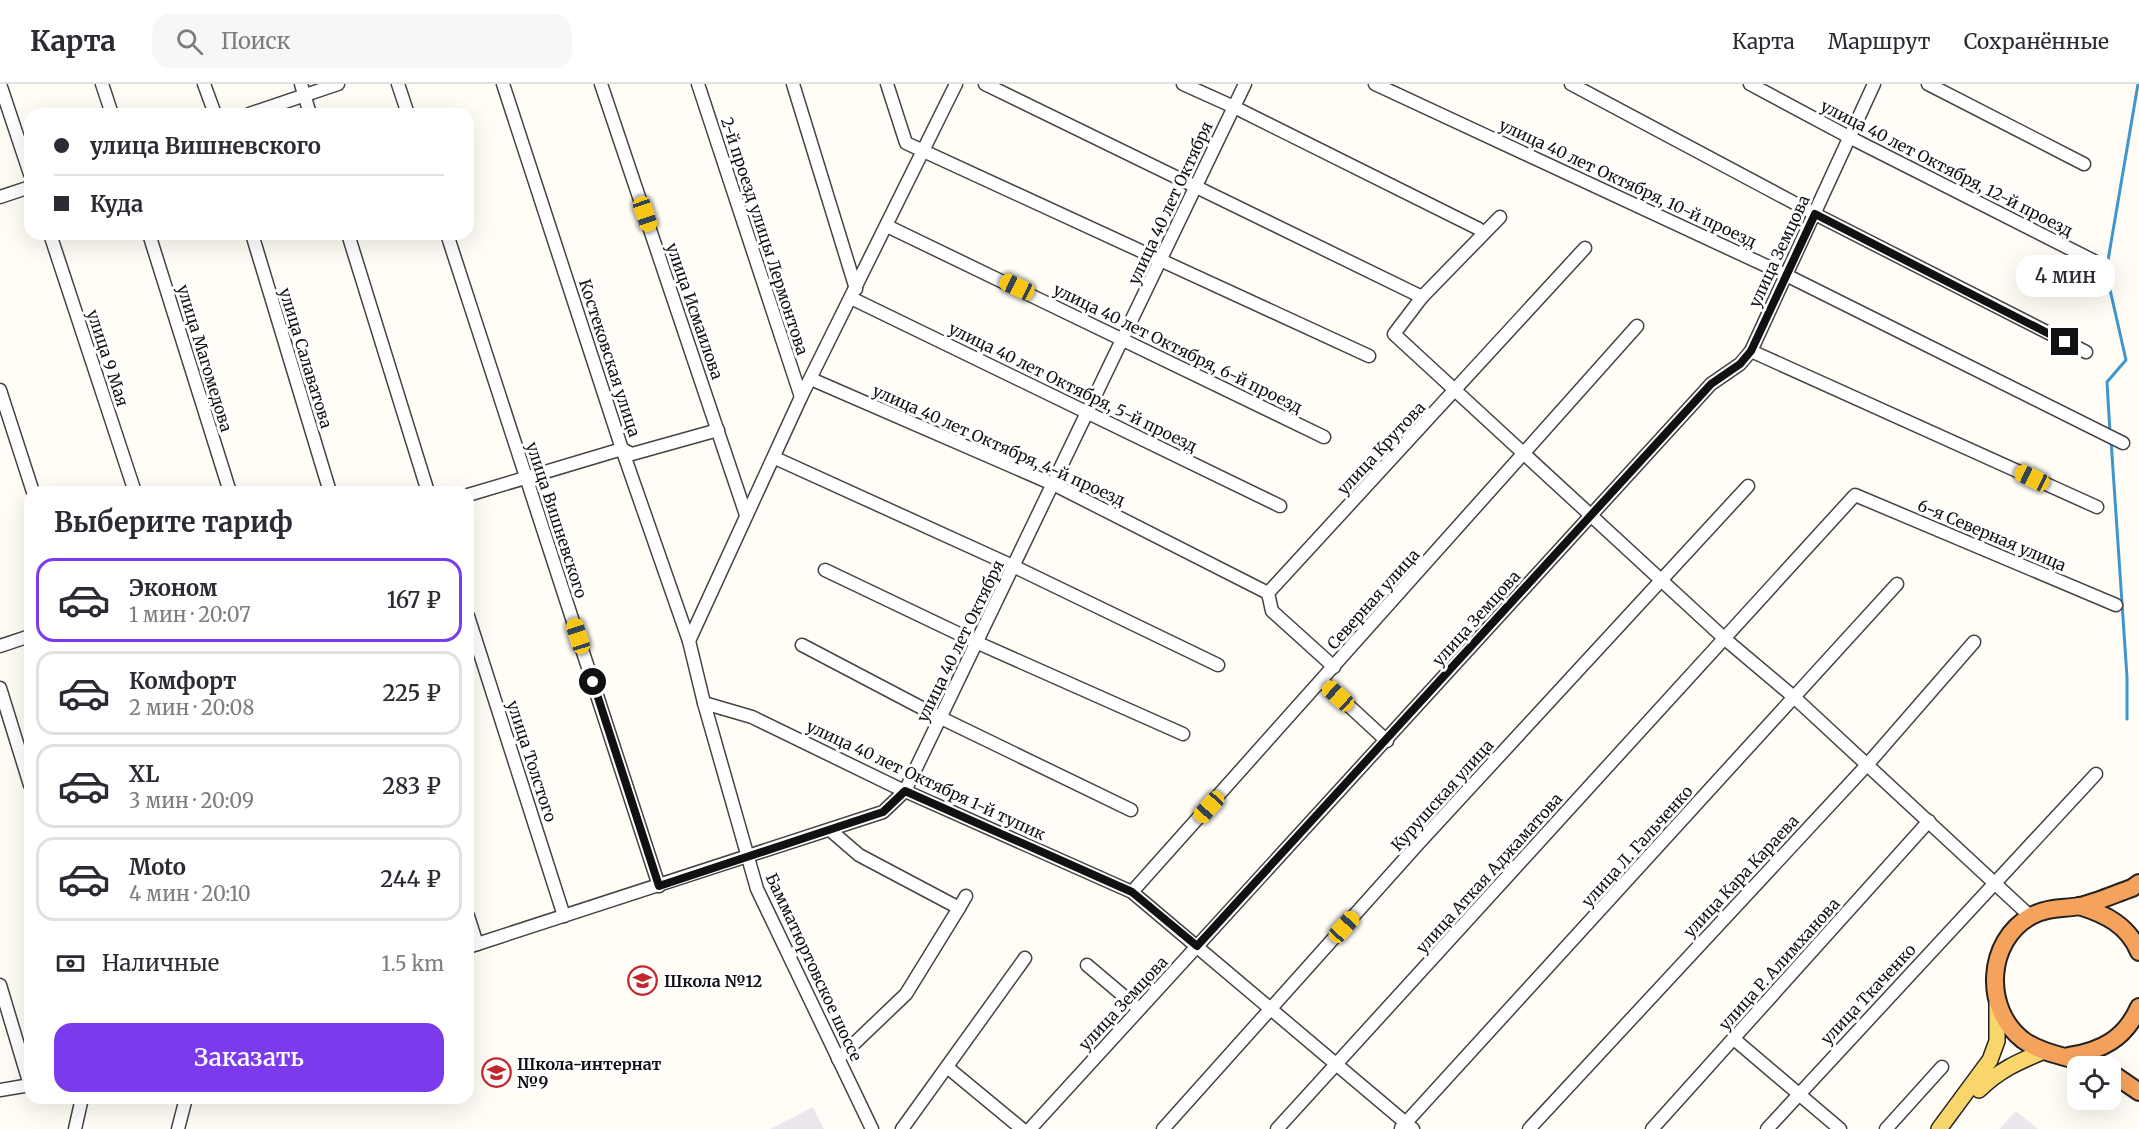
<!DOCTYPE html>
<html lang="ru">
<meta charset="utf-8">
<style>
body{margin:0;font-family:Merriweather,serif;background:#f7f7f7;color:#2b2b33;height:100vh;display:flex;flex-direction:column;font-size:22px;white-space:nowrap}
*{box-sizing:border-box;margin:0}
p{font-size:20px;color:#7c7c81}
.icon{flex:none;width:33px;height:33px;fill:none;stroke:currentColor;stroke-width:2;stroke-linecap:round;stroke-linejoin:round}
.map{position:relative;flex:1;overflow:hidden}
.sheet{position:absolute;left:24px;top:402px;width:450px;height:618px;display:flex;flex-direction:column;background:#fff;border-radius:18px;box-shadow:0 6px 24px #0002}
.sheet>*{flex:none}
.guide{position:absolute;left:24px;top:24px;width:450px;height:132px;border-radius:18px;box-shadow:0 6px 24px #0002;display:grid;align-content:center;height:132px;padding:0 30px;background:#fff}
.fabs{position:absolute;left:2067px;top:972px;display:grid;gap:12px}
.fabs a{display:grid;place-items:center;width:54px;height:54px;border-radius:12px;background:#fff;box-shadow:0 6px 24px #0002;font-size:30px}
.end{position:absolute;width:27px;height:27px;margin:-14px;border:8px solid #111;background:#fff;box-shadow:0 0 0 3px #fff}
.from{border-radius:50%}
.bubble{position:absolute;height:42px;border-radius:18px;background:#fff;box-shadow:0 6px 24px #0002;font-size:20px;font-weight:600;line-height:42px;text-align:center}
.car{position:absolute;width:18px;height:36px;margin:-18px -9px;border-radius:8px;box-shadow:0 0 4px 2px #0007;background:linear-gradient(#f5c518 24%,#345 0 40%,#f5c518 0 76%,#345 0 86%,#f5c518 0)}
.guide b{display:flex;align-items:center;gap:21px;height:57px;font-size:22px}
.guide b+b{border-top:2px solid #e1e1e2}
.guide i{width:15px;height:15px;background:#2b2b33}
ul{padding:0;list-style:none}
li{display:flex;align-items:center;gap:18px;height:84px;margin:0 12px 9px;padding:0 18px;border:3px solid #e1e1e2;border-radius:18px}
li div{flex:1}
li b{display:block;font-size:22px}
li em{font-style:normal;font-weight:600}
li.on{border-color:#7c3aed}
li>.icon{width:54px;height:54px;stroke-width:1.5}
h2{padding:0 30px;font-size:27px;line-height:72px}
.pay{display:flex;align-items:center;gap:15px;height:66px;padding:0 30px;font-size:22px}
.pay p{margin-inline-start:auto}
.button{display:flex;gap:12px;margin-top:auto;padding:12px 30px}
.button a{flex:1;height:69px;border-radius:18px;background:#7c3aed;color:#fff;font-size:24px;font-weight:600;line-height:69px;text-align:center}
header{display:flex;align-items:center;gap:36px;box-sizing:border-box;height:84px;padding:0 30px;background:#fff;border-bottom:2px solid #e1e1e2}
header strong{font-size:28px}
nav{display:flex;gap:33px;margin-inline-start:auto;font-size:21px}
.search{width:420px;height:54px;background:#f7f7f7;display:flex;align-items:center;gap:15px;box-sizing:border-box;padding:0 21px;border-radius:18px;color:#7c7c81;font-size:22px}
.map>svg:first-child{display:block}
.industrial{fill:#eee6ef}
.lines{fill:none;stroke-linecap:round;stroke-linejoin:round}
.stream{stroke:#3f96cf;stroke-width:3}
.minor-casing{stroke:#444;stroke-width:15}
.major-casing{stroke:#222;stroke-width:18}
.highway-casing{stroke:#222;stroke-width:20}
.minor{stroke:#fff;stroke-width:12}
.major{stroke:#f9d66b;stroke-width:15}
.highway{stroke:#f5a25d;stroke-width:16}
.route{stroke:#111;stroke-width:8}
.labels{text-anchor:middle;dominant-baseline:central;stroke-width:6;stroke-linejoin:round;paint-order:stroke}
.street-label{font-size:16px;fill:#111;stroke:#fff}
.poi-label{font-size:16px;font-weight:bold;fill:#111;stroke:#fff;text-anchor:start}
</style>
<header>
<strong>Карта</strong>
<div class="search"><svg class="icon" aria-label="search" viewBox="0 0 24 24"><circle cx="10" cy="10" r="6"/><path d="M15 15l6 6"/></svg>Поиск</div>
<nav><a>Карта</a><a>Маршрут</a><a>Сохранённые</a></nav>
</header>
<div class="map">
<svg width="2139" height="1045" viewBox="0 0 2139 1045">
<rect width="100%" height="100%" fill="#fffdf5"/>
<g class="industrial">
<polygon points="813,1023 824,1045 770,1045"/>
<polygon points="2016,1027 2038,1045 1999,1045"/>
</g>
<g class="lines">
<g class="stream">
<polyline points="2110,349 2107,298 2126,276 2106,188 2138,0"/>
<polyline points="2111,356 2127,593 2127,635"/>
</g>
<defs>
<g id="minor">
<polyline points="0,0 30,90"/>
<polyline points="102,0 112,30"/>
<polyline points="204,0 215,30"/>
<polyline points="301,0 310,30"/>
<polyline points="398,0 408,30"/>
<polyline points="503,0 622,365 689,557 704,619 757,805 872,1045"/>
<polyline points="601,0 746,431"/>
<polyline points="698,0 801,313"/>
<polyline points="793,0 856,205"/>
<polyline points="887,0 906,59 1369,272"/>
<polyline points="985,0 1422,213"/>
<polyline points="1183,0 1234,23 1479,145"/>
<polyline points="1375,0 1786,191 2123,359"/>
<polyline points="1571,0 1815,130 2086,268"/>
<polyline points="1750,0 1849,53 2098,179"/>
<polyline points="1928,0 2084,80"/>
<polyline points="249,30 338,0"/>
<polyline points="0,113 30,103"/>
<polyline points="1500,133 1422,213 1394,250 1725,555 1795,614 2030,832"/>
<polyline points="887,142 1324,353"/>
<polyline points="50,150 135,408"/>
<polyline points="149,150 230,408"/>
<polyline points="252,150 330,408"/>
<polyline points="348,150 428,408"/>
<polyline points="447,150 659,802"/>
<polyline points="851,214 1280,422"/>
<polyline points="1751,267 2097,423"/>
<polyline points="811,295 1055,401 1268,509"/>
<polyline points="0,306 33,408"/>
<polyline points="775,374 1015,483 1218,581"/>
<polyline points="468,411 622,365 632,370 718,346"/>
<polyline points="825,486 978,559 1183,650"/>
<polyline points="468,532 564,832"/>
<polyline points="689,557 801,313 956,0"/>
<polyline points="802,561 941,634 1131,726"/>
<polyline points="0,562 30,552"/>
<polyline points="1334,583 1272,527 1268,509 1585,164"/>
<polyline points="1322,597 1387,657"/>
<polyline points="0,604 30,701"/>
<polyline points="704,619 752,633 896,703 1132,808 1413,1045"/>
<polyline points="830,746 859,771 959,824 966,812"/>
<polyline points="1132,808 1637,242"/>
<polyline points="468,832 477,860"/>
<polyline points="468,863 883,728 905,707 1245,0"/>
<polyline points="1087,881 1139,925"/>
<polyline points="0,901 30,1001 0,1006"/>
<polyline points="1734,955 1840,1045"/>
<polyline points="838,975 906,910 959,824"/>
<polyline points="947,983 1022,1045"/>
<polyline points="1401,1044 1897,500"/>
<polyline points="75,1045 82,1014"/>
<polyline points="178,1045 186,1014"/>
<polyline points="902,1045 1025,874"/>
<polyline points="1030,1045 1711,300 1740,280 1751,267 1874,0"/>
<polyline points="1163,1045 1418,760 1748,402"/>
<polyline points="1277,1045 1855,411 2116,521"/>
<polyline points="1529,1045 1867,681 1974,558"/>
<polyline points="1652,1045 1929,737"/>
<polyline points="1767,1045 2096,690"/>
<polyline points="1886,1045 1942,983"/>
</g>
<g id="major">
<path d="M1979 1006C1999 986 2018 978 2044 967"/>
<polyline points="1939,1045 1990,976 1997,957 1997,919"/>
</g>
<g id="highway">
<path d="M2079 822C2105 830 2128 841 2139 868"/>
<path d="M2069 972C2101 967 2125 955 2139 923"/>
<path d="M2096 982C2073 974 2042 970 2023 956 1983 925 1986 857 2031 832 2048 823 2062 825 2080 822 2097 818 2115 810 2132 804L2139 799"/>
<polyline points="2110,988 2139,1008"/>
</g>
</defs>
<use href="#minor" class="minor-casing"/>
<use href="#major" class="major-casing"/>
<use href="#highway" class="highway-casing"/>
<use href="#minor" class="minor"/>
<use href="#major" class="major"/>
<use href="#highway" class="highway"/>
</g>
<g class="lines">
<polyline class="route" points="593,598 659,802 883,728 905,707 1132,808 1197,862 1711,300 1740,280 1751,267 1815,130 2065,258"/>
</g>
<defs>
<symbol id="school-ring" viewBox="-11 -11 22 22"><circle r="9.5" fill="#fff" stroke="#c4262e" stroke-width="1.5"/><path d="M0-5L7-2L0 1L-7-2ZM-4 1L0 2.5L4 1V4Q0 6-4 4Z" fill="#c4262e"/></symbol>
</defs>
<g fill-rule="evenodd">
<use href="#school-ring" x="626" y="880" width="33" height="33"/>
<use href="#school-ring" x="480" y="972" width="33" height="33"/>
</g>
<g class="labels">
<g class="street-label">
<text transform="translate(1947 84) rotate(27)">улица 40 лет Октября, 12-й проезд</text>
<text transform="translate(1628 99) rotate(25)">улица 40 лет Октября, 10-й проезд</text>
<text transform="translate(1170 119) rotate(-65)">улица 40 лет Октября</text>
<text transform="translate(765 152) rotate(72)">2-й проезд улицы Лермонтова</text>
<text transform="translate(1779 167) rotate(-65)">улица Земцова</text>
<text transform="translate(695 227) rotate(71)">улица Исмаилова</text>
<text transform="translate(1178 264) rotate(26)">улица 40 лет Октября, 6-й проезд</text>
<text transform="translate(108 274) rotate(72)">улица 9 Мая</text>
<text transform="translate(205 274) rotate(73)">улица Магомедова</text>
<text transform="translate(306 274) rotate(73)">улица Салаватова</text>
<text transform="translate(610 274) rotate(72)">Костековская улица</text>
<text transform="translate(1073 303) rotate(26)">улица 40 лет Октября, 5-й проезд</text>
<text transform="translate(999 361) rotate(24)">улица 40 лет Октября, 4-й проезд</text>
<text transform="translate(1381 364) rotate(-47)">улица Крутова</text>
<text transform="translate(557 436) rotate(72)">улица Вишневского</text>
<text transform="translate(1992 451) rotate(23)">6-я Северная улица</text>
<text transform="translate(1373 515) rotate(-48)">Северная улица</text>
<text transform="translate(1476 534) rotate(-48)">улица Земцова</text>
<text transform="translate(960 557) rotate(-64)">улица 40 лет Октября</text>
<text transform="translate(532 677) rotate(72)">улица Толстого</text>
<text transform="translate(926 696) rotate(25)">улица 40 лет Октября 1-й тупик</text>
<text transform="translate(1442 711) rotate(-48)">Курушская улица</text>
<text transform="translate(1637 762) rotate(-48)">улица Л. Гальченко</text>
<text transform="translate(1489 789) rotate(-48)">улица Аткая Аджаматова</text>
<text transform="translate(1741 792) rotate(-47)">улица Кара Караева</text>
<text transform="translate(1779 880) rotate(-48)">улица Р. Алимханова</text>
<text transform="translate(814 883) rotate(65)">Бамматюртовское шоссе</text>
<text transform="translate(1868 910) rotate(-47)">улица Ткаченко</text>
<text transform="translate(1123 919) rotate(-47)">улица Земцова</text>
</g>
<g class="poi-label">
<text x="664" y="897">Школа №12</text>
<text x="517" y="980">Школа-интернат<tspan x="517" dy="18">№9</tspan></text>
</g>
</g>
</svg>
<div class="fabs">
<a><svg class="icon" aria-label="locate" viewBox="0 0 24 24"><circle cx="12" cy="12" r="6"/><path d="M12 2v4M12 18v4M2 12h4M18 12h4"/></svg></a>
</div>
<i class="end from" style="left:593px;top:598px"></i>
<i class="end" style="left:2065px;top:258px"></i>
<div class="bubble" style="left:2016px;top:171px;width:99px">4 мин</div>
<i class="car" style="left:645px;top:130px;rotate:161deg"></i>
<i class="car" style="left:1017px;top:203px;rotate:295deg"></i>
<i class="car" style="left:2032px;top:394px;rotate:295deg"></i>
<i class="car" style="left:578px;top:552px;rotate:342deg"></i>
<i class="car" style="left:1338px;top:612px;rotate:312deg"></i>
<i class="car" style="left:1209px;top:723px;rotate:222deg"></i>
<i class="car" style="left:1344px;top:843px;rotate:42deg"></i>
<div class="guide">
<b><i class="from"></i>улица Вишневского</b>
<b><i></i>Куда</b>
</div>
<section class="sheet">
<h2>Выберите тариф</h2>
<ul>
<li class="on"><svg class="icon" aria-label="car" viewBox="0 0 24 24"><path d="M5 17H2v-5l4-1 3-4h7l3 4 3 1v5h-3M9 17h6M6 11h13"/><circle cx="7" cy="17" r="2"/><circle cx="17" cy="17" r="2"/></svg><div><b>Эконом</b><p>1 мин · 20:07</p></div><em>167 ₽</em></li>
<li><svg class="icon" aria-label="car" viewBox="0 0 24 24"><path d="M5 17H2v-5l4-1 3-4h7l3 4 3 1v5h-3M9 17h6M6 11h13"/><circle cx="7" cy="17" r="2"/><circle cx="17" cy="17" r="2"/></svg><div><b>Комфорт</b><p>2 мин · 20:08</p></div><em>225 ₽</em></li>
<li><svg class="icon" aria-label="car" viewBox="0 0 24 24"><path d="M5 17H2v-5l4-1 3-4h7l3 4 3 1v5h-3M9 17h6M6 11h13"/><circle cx="7" cy="17" r="2"/><circle cx="17" cy="17" r="2"/></svg><div><b>XL</b><p>3 мин · 20:09</p></div><em>283 ₽</em></li>
<li><svg class="icon" aria-label="car" viewBox="0 0 24 24"><path d="M5 17H2v-5l4-1 3-4h7l3 4 3 1v5h-3M9 17h6M6 11h13"/><circle cx="7" cy="17" r="2"/><circle cx="17" cy="17" r="2"/></svg><div><b>Moto</b><p>4 мин · 20:10</p></div><em>244 ₽</em></li>
</ul>
<div class="pay"><svg class="icon" aria-label="cash" viewBox="0 0 24 24"><path d="M3 7h18v10H3z"/><circle cx="12" cy="12" r="2"/></svg>Наличные<p>1.5 km</p></div>
<div class="button"><a>Заказать</a></div>
</section>
</div>
